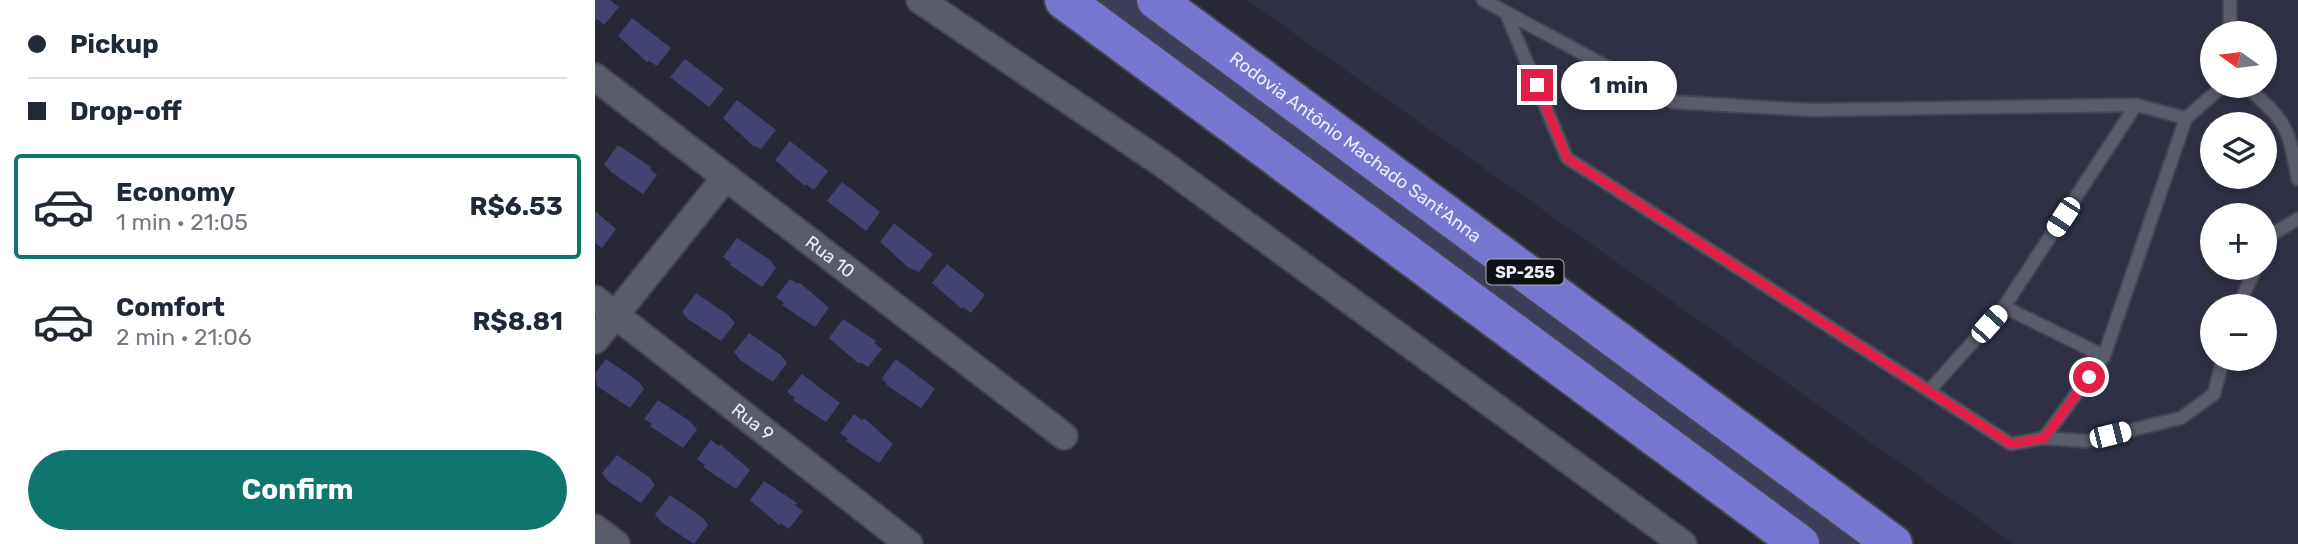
<!DOCTYPE html>
<meta charset="utf-8">
<style>
body{margin:0;font-family:Rubik,sans-serif;background:#f2f2f3;color:#1f2937;height:100vh;display:flex;flex-direction:column;font-size:26px;white-space:nowrap}
*{box-sizing:border-box;margin:0}
p{font-size:23px;color:#747a83}
.icon{flex:none;width:38px;height:38px;fill:none;stroke:currentColor;stroke-width:2;stroke-linecap:round;stroke-linejoin:round}
.map{position:relative;flex:1;overflow:hidden}
.panel{display:flex;flex-direction:column;background:#fff;width:595px}
.panel>*{flex:none}
.top-card{display:grid;align-content:center;height:154px;padding:0 28px;background:#fff}
.needle{width:46px;rotate:284deg}
.tools{position:absolute;left:1605px;top:21px;display:grid;gap:14px}
.tools a{display:grid;place-items:center;width:77px;height:77px;border-radius:50%;background:#fff;box-shadow:0 4px 10px #0003;font-size:35px}
.end{position:absolute;width:32px;height:32px;margin:-16px;border:9px solid #e11d48;background:#fff;box-shadow:0 0 0 4px #fff}
.from{border-radius:50%}
.bubble{position:absolute;height:49px;border-radius:24px;background:#fff;box-shadow:0 4px 10px #0003;font-size:23px;font-weight:700;line-height:49px;text-align:center}
.car{position:absolute;width:21px;height:42px;margin:-21px -10px;border-radius:9px;box-shadow:0 0 5px 2px #0007;background:linear-gradient(#fff 24%,#345 0 40%,#fff 0 76%,#345 0 86%,#fff 0)}
.top-card b{display:flex;align-items:center;gap:24px;height:66px;font-size:26px}
.top-card b+b{border-top:2px solid #e0e1e3}
.top-card i{width:18px;height:18px;background:#1f2937}
ul{padding:0;list-style:none}
li{display:flex;align-items:center;gap:21px;height:105px;margin:0 14px 10px;padding:0 14px;border:4px solid transparent;border-radius:7px}
li div{flex:1}
li b{display:block;font-size:26px}
li em{font-style:normal;font-weight:700}
li.on{border-color:#0f766e}
li>.icon{width:63px;height:63px;stroke-width:1.5}
.button{display:flex;gap:14px;margin-top:auto;padding:14px 28px}
.button a{flex:1;height:80px;border-radius:42px;background:#0f766e;color:#fff;font-size:28px;font-weight:700;line-height:80px;text-align:center}
main{display:flex;flex:1;min-height:0}
.map>svg:first-child{display:block}
.built{fill:#2f3044;fill-rule:evenodd}
.green{fill:#3c3d59}
.building{fill:#434371}
.lines{fill:none;stroke-linecap:round;stroke-linejoin:round}
.service-casing{stroke:#454550;stroke-width:16}
.minor-casing{stroke:#454550;stroke-width:30}
.motorway-casing{stroke:#454550;stroke-width:42}
.service{stroke:#5a5c6b;stroke-width:12}
.minor{stroke:#5a5c6b;stroke-width:26}
.motorway{stroke:#7776d1;stroke-width:38}
.route{stroke:#e11d48;stroke-width:9}
.labels{text-anchor:middle;dominant-baseline:central;stroke-width:5;stroke-linejoin:round;paint-order:stroke}
.shield{fill:#101117;stroke:#aaabb3;stroke-width:2}
.shield-label{font-size:16px;font-weight:bold;fill:#ecedf6}
.street-label{font-size:18px;fill:#ecedf6;stroke:#101117}
</style>
<main>
<section class="panel">
<div class="top-card">
<b><i class="from"></i>Pickup</b>
<b><i></i>Drop-off</b>
</div>
<ul>
<li class="on"><svg class="icon" aria-label="car" viewBox="0 0 24 24"><path d="M5 17H2v-5l4-1 3-4h7l3 4 3 1v5h-3M9 17h6M6 11h13"/><circle cx="7" cy="17" r="2"/><circle cx="17" cy="17" r="2"/></svg><div><b>Economy</b><p>1 min · 21:05</p></div><em>R$6.53</em></li>
<li><svg class="icon" aria-label="car" viewBox="0 0 24 24"><path d="M5 17H2v-5l4-1 3-4h7l3 4 3 1v5h-3M9 17h6M6 11h13"/><circle cx="7" cy="17" r="2"/><circle cx="17" cy="17" r="2"/></svg><div><b>Comfort</b><p>2 min · 21:06</p></div><em>R$8.81</em></li>
</ul>
<div class="button"><a>Confirm</a></div>
</section>
<div class="map">
<svg width="1703" height="544" viewBox="0 0 1703 544">
<rect width="100%" height="100%" fill="#272735"/>
<path class="built" d="M652 0H1703V544H1419ZM1617 33H1670V86H1617ZM1617 124H1670V177H1617ZM1617 215H1670V268H1617ZM1617 306H1670V359H1617Z"/>
<polygon class="green" points="493,0 540,0 1272,544 1227,544"/>
<g class="building">
<polygon points="0,0 15,0 24,7 9,25 2,19 0,22"/>
<polygon points="37,18 76,48 62,66 54,61 52,62 23,36"/>
<polygon points="90,59 129,89 114,107 75,77"/>
<polygon points="142,100 181,130 166,149 157,145 128,118"/>
<polygon points="195,141 233,171 219,190 211,184 210,186 180,160"/>
<polygon points="23,145 56,167 55,169 62,175 48,194 16,172 9,164"/>
<polygon points="247,182 285,212 271,231 232,201"/>
<polygon points="0,211 21,229 7,248 0,243"/>
<polygon points="299,223 338,254 324,272 314,268 285,242"/>
<polygon points="142,238 175,260 181,268 167,287 134,264 136,263 128,257"/>
<polygon points="352,264 390,295 376,313 368,307 367,309 337,283"/>
<polygon points="195,279 203,284 204,282 234,308 220,327 187,305 189,303 181,297"/>
<polygon points="101,293 133,315 140,323 126,341 93,319 87,312"/>
<polygon points="248,319 281,341 279,343 287,349 273,367 265,362 264,364 234,338"/>
<polygon points="154,333 186,355 192,363 178,382 145,360 139,352"/>
<polygon points="11,359 43,381 49,389 35,408 2,386 0,373"/>
<polygon points="301,359 340,389 326,408 293,386 287,378"/>
<polygon points="207,374 245,403 231,422 198,400 200,398 192,392"/>
<polygon points="63,400 96,422 102,430 88,448 55,426 57,424 49,419"/>
<polygon points="259,414 267,420 269,418 298,444 284,463 251,441 253,439 245,433"/>
<polygon points="116,440 124,446 125,444 155,470 141,489 108,467 110,465 102,459"/>
<polygon points="22,455 54,477 60,485 46,503 13,481 7,473"/>
<polygon points="169,481 202,503 200,505 208,511 194,529 186,524 184,525 155,500"/>
<polygon points="75,495 107,517 113,525 99,544 66,522 60,514"/>
</g>
<g class="lines">
<defs>
<g id="service">
<polyline points="888,0 1078,102 1217,110 1541,105 1591,118 1628,86"/>
<polyline points="911,13 972,158 1334,391 1409,307 1541,105"/>
<polyline points="1635,33 1635,0"/>
<path d="M1651 86C1693 124 1692 124 1703 179"/>
<polyline points="1670,249 1676,235 1703,219"/>
<polyline points="1643,306 1661,268"/>
<polyline points="1409,307 1509,356"/>
<polyline points="1334,391 1416,444 1449,438 1509,356 1591,118"/>
<polyline points="1449,438 1491,441 1586,418 1619,394 1628,359"/>
</g>
<g id="minor">
<polyline points="325,0 568,164 1088,544"/>
<path id="s1" d="M0 77 469 436"/>
<path id="s2" d="M0 299 314 544"/>
<polyline points="0,340 131,177"/>
<polyline points="0,528 21,544"/>
</g>
<g id="motorway">
<polyline points="469,0 1205,544"/>
<path id="s3" d="M561 0 1298 544"/>
</g>
</defs>
<use href="#service" class="service-casing"/>
<use href="#minor" class="minor-casing"/>
<use href="#motorway" class="motorway-casing"/>
<use href="#service" class="service"/>
<use href="#minor" class="minor"/>
<use href="#motorway" class="motorway"/>
</g>
<g class="lines">
<polyline class="route" points="942,85 972,158 1416,444 1449,438 1494,377"/>
</g>
<g class="labels">
<rect class="shield" x="891.5" y="259.5" width="77" height="25" rx="5"/>
<g class="shield-label">
<text x="930" y="272">SP-255</text>
</g>
<g class="street-label">
<text stroke="none"><textPath href="#s3" startOffset="248">Rodovia Antônio Machado Sant'Anna</textPath></text>
<text stroke="none"><textPath href="#s1" startOffset="296">Rua 10</textPath></text>
<text stroke="none"><textPath href="#s2" startOffset="200">Rua 9</textPath></text>
</g>
</g>
</svg>
<div class="tools">
<a><svg class="needle" viewBox="-14 -14 28 28"><path d="M0-13l5 13h-10z" fill="#e53935"/><path d="M0 13l5-13h-10z" fill="#747a83"/></svg></a>
<a><svg class="icon" aria-label="layers" viewBox="0 0 24 24"><path d="M12 4l9 5-9 5-9-5zM3 14l9 5 9-5"/></svg></a>
<a>+</a>
<a>−</a>
</div>
<i class="end from" style="left:1494px;top:377px"></i>
<i class="end" style="left:942px;top:85px"></i>
<div class="bubble" style="left:966px;top:61px;width:116px">1 min</div>
<i class="car" style="left:1468px;top:217px;rotate:213deg"></i>
<i class="car" style="left:1394px;top:324px;rotate:42deg"></i>
<i class="car" style="left:1515px;top:435px;rotate:76deg"></i>
</div>
</main>
